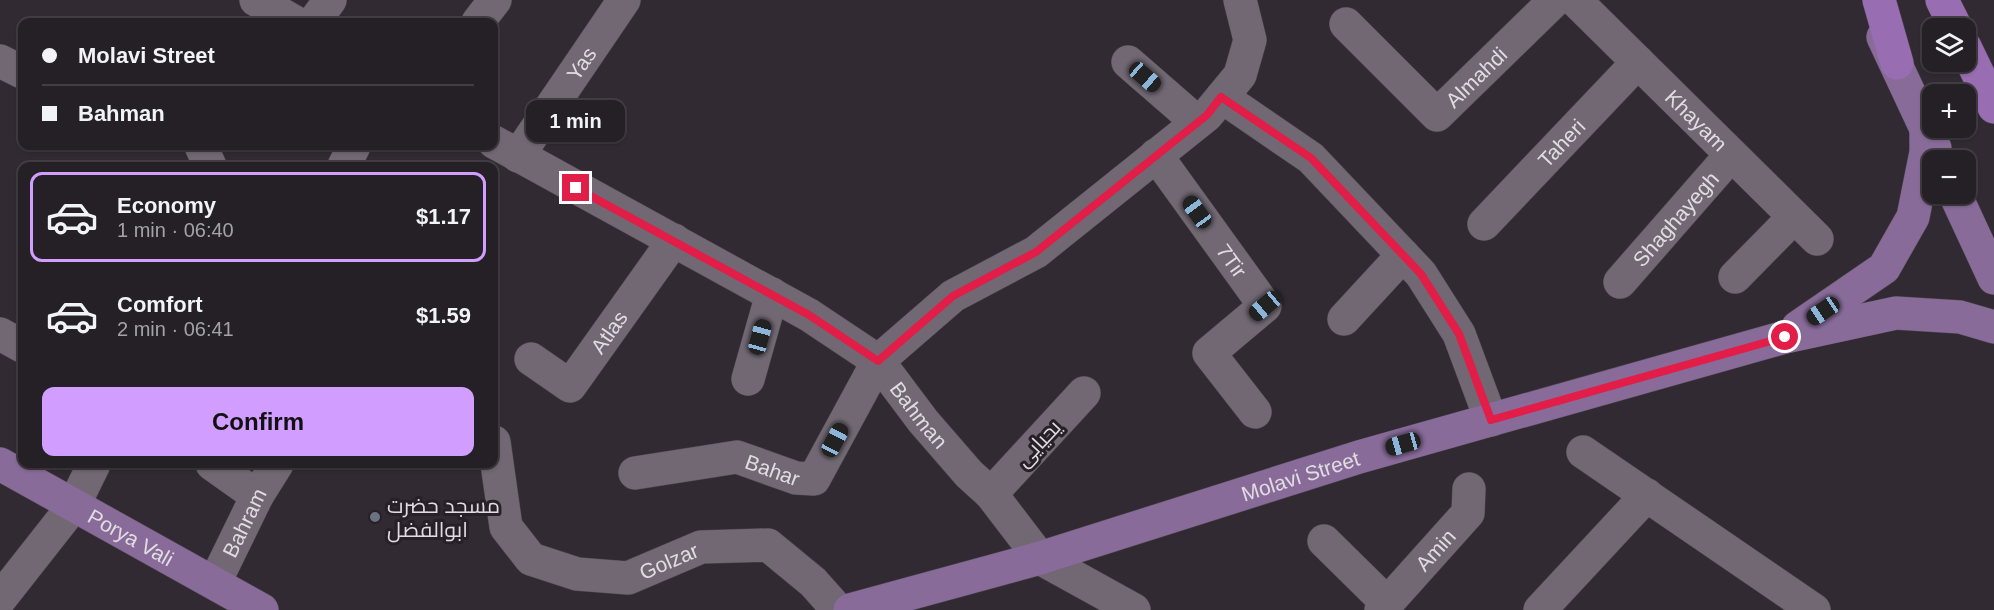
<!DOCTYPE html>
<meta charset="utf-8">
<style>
body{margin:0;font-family:Arial,Cairo,sans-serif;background:#2d282e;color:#f1f3f6;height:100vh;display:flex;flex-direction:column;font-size:22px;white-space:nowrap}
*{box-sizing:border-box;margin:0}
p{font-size:20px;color:#a3a3a7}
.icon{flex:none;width:33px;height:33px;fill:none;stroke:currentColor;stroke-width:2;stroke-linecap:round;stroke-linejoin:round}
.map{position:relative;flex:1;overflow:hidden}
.sheet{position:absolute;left:18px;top:162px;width:480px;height:306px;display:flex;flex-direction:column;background:#252026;border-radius:12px;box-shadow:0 2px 4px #0004,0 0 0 2px #423e43}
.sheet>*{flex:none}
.banner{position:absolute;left:18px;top:18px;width:480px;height:132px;border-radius:12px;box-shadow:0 2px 4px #0004,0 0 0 2px #423e43;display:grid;align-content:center;height:132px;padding:0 24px;background:#252026}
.buttons{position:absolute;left:1922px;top:18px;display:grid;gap:12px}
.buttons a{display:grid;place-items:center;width:54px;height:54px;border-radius:12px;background:#252026;box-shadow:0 2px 4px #0004,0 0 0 2px #423e43;font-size:30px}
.end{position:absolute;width:27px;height:27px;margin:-14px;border:8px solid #e11d48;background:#fff;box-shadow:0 0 0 3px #fff}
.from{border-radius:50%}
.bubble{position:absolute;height:42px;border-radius:12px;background:#252026;box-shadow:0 2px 4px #0004,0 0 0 2px #423e43;font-size:20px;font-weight:600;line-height:42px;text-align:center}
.car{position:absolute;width:18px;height:36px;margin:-18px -9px;border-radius:8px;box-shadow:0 0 4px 2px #0007;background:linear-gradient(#222 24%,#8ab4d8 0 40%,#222 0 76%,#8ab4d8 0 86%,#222 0)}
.banner b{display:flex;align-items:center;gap:21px;height:57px;font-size:22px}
.banner b+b{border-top:2px solid #423e43}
.banner i{width:15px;height:15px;background:#f1f3f6}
ul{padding:10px 0 0;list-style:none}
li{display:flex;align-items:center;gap:18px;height:90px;margin:0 12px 9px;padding:0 12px;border:3px solid transparent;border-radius:12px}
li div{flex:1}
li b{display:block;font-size:22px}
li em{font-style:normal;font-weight:600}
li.selected{border-color:#d19dfe}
li>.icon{width:54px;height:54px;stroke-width:1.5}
.cta{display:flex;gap:12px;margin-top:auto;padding:12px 24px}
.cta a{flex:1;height:69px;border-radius:12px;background:#d19dfe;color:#111;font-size:24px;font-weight:600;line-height:69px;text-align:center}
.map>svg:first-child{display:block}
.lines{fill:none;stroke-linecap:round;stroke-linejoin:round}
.minor-casing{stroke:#4d474e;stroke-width:34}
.major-casing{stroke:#4d474e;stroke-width:34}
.highway-casing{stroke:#4d474e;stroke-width:34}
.minor{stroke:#716873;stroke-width:33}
.major{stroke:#886b99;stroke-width:33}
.highway{stroke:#986db2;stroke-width:33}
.route{stroke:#e11d48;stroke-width:8}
.worship-dot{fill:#6b7280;stroke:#272029;stroke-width:2}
.labels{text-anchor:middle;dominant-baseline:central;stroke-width:6;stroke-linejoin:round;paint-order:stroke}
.street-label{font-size:21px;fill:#e1dce2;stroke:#272029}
.poi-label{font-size:21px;fill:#e1dce2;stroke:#272029;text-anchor:start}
</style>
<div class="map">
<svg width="1994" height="610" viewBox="0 0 1994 610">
<rect width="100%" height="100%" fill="#312a33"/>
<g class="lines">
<defs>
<g id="minor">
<polyline points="256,0 295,22"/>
<path id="s1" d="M1575 0 1817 239"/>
<polyline points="314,22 330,0"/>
<polyline points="478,22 495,0"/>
<path id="s2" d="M1346 24 1437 115 1555 0"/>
<polyline points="0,61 22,72"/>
<polyline points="1128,62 1197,122"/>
<polyline points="1222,97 1311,158 1421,274 1459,334 1491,420"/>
<path id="s3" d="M494 142 809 315 878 361 923 421 969 474 991 494 1040 558 1134 610"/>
<polyline points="201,146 210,166"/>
<path id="s4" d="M1156 155 1265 306 1209 353 1255 412"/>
<path id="s5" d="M518 156 624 0"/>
<polyline points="344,166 354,146"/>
<path id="s6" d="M1484 224 1638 62"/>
<polyline points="1735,277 1794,217"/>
<path id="s7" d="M1620 282 1731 155"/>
<polyline points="1344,319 1403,255"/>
<polyline points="0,334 22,346"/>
<path id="s8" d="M531 359 570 386 674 240"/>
<polyline points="748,379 772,294"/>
<path id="s9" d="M494 442 506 527 531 559 577 574 628 578 701 547 768 545 813 582 838 610"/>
<polyline points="1583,452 1814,610"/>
<polyline points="212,464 257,496"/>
<path id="s10" d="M635 473 737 457 796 478 814 479 878 361 953 296 1036 252 1207 115 1240 75 1250 40 1240 0"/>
<polyline points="991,494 1084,393"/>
<polyline points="1324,541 1387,603"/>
<path id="s11" d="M215 582 257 496 277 464"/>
<polyline points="0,599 74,505 94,464"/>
<path id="s12" d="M1381 610 1468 513 1469 489"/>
<polyline points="1540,610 1647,495"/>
</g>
<g id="major">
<polyline points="1883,37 1935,148"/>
<polyline points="1955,194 1994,278"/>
<polyline points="1798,327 1884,268 1913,217 1926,152 1926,129"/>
<path id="s13" d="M0 464 262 610"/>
<path id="s14" d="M850 610 1040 558 1359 457 1785 337 1896 313 1960 317 1994 327"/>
</g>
<g id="highway">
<polyline points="1879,0 1897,63"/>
<polyline points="1942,0 1956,28"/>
<polyline points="1965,47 1994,107"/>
</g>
</defs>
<use href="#minor" class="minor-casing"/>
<use href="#major" class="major-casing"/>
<use href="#highway" class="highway-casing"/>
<use href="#minor" class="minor"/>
<use href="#major" class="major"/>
<use href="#highway" class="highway"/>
</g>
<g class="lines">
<polyline class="route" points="576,188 809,315 878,361 953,296 1036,252 1207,115 1221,97 1311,158 1421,274 1459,334 1491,420 1785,337"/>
</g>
<circle class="worship-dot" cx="375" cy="517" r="6"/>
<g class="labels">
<g class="street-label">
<text stroke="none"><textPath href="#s5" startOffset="112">Yas</textPath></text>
<text stroke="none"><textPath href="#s2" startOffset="183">Almahdi</textPath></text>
<text stroke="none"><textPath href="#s1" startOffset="171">Khayam</textPath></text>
<text stroke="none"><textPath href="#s6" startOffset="112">Taheri</textPath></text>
<text stroke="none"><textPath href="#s7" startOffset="84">Shaghayegh</textPath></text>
<text stroke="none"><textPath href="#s4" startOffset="130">7Tir</textPath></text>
<text stroke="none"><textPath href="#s8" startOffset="114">Atlas</textPath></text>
<text stroke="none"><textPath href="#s3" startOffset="510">Bahman</textPath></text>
<text transform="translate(1038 443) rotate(-47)">یحیایی</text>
<text stroke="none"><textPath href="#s10" startOffset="141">Bahar</textPath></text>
<text stroke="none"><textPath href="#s14" startOffset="470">Molavi Street</textPath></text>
<text stroke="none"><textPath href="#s11" startOffset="66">Bahram</textPath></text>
<text stroke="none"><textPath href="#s13" startOffset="150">Porya Vali</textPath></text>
<text stroke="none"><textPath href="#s12" startOffset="81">Amin</textPath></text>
<text stroke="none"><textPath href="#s9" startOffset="270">Golzar</textPath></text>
</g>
<g class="poi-label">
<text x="387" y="505">مسجد حضرت<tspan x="387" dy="24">ابوالفضل</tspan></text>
</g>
</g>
</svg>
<div class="buttons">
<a><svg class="icon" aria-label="layers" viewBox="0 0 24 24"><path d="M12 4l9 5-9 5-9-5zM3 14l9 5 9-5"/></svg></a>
<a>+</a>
<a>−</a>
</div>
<i class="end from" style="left:1785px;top:337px"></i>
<i class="end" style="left:576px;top:188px"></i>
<div class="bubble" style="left:526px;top:100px;width:99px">1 min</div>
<i class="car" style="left:1145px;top:77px;rotate:131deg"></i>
<i class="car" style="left:1197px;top:212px;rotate:324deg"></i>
<i class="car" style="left:1265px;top:306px;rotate:230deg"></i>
<i class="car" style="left:1823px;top:311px;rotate:236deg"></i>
<i class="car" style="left:760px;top:337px;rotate:15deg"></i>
<i class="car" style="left:835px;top:440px;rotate:28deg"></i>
<i class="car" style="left:1403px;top:444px;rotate:254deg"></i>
<div class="banner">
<b><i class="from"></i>Molavi Street</b>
<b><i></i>Bahman</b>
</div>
<section class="sheet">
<ul>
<li class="selected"><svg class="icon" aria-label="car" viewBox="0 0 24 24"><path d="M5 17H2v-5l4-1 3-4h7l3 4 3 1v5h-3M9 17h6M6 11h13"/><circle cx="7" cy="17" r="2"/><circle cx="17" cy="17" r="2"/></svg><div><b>Economy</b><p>1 min · 06:40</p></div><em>$1.17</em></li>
<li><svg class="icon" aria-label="car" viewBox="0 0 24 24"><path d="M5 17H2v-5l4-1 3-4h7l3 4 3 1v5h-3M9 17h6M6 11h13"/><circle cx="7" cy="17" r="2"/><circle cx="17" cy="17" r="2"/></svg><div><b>Comfort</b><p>2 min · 06:41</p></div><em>$1.59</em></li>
</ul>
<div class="cta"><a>Confirm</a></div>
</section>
</div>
